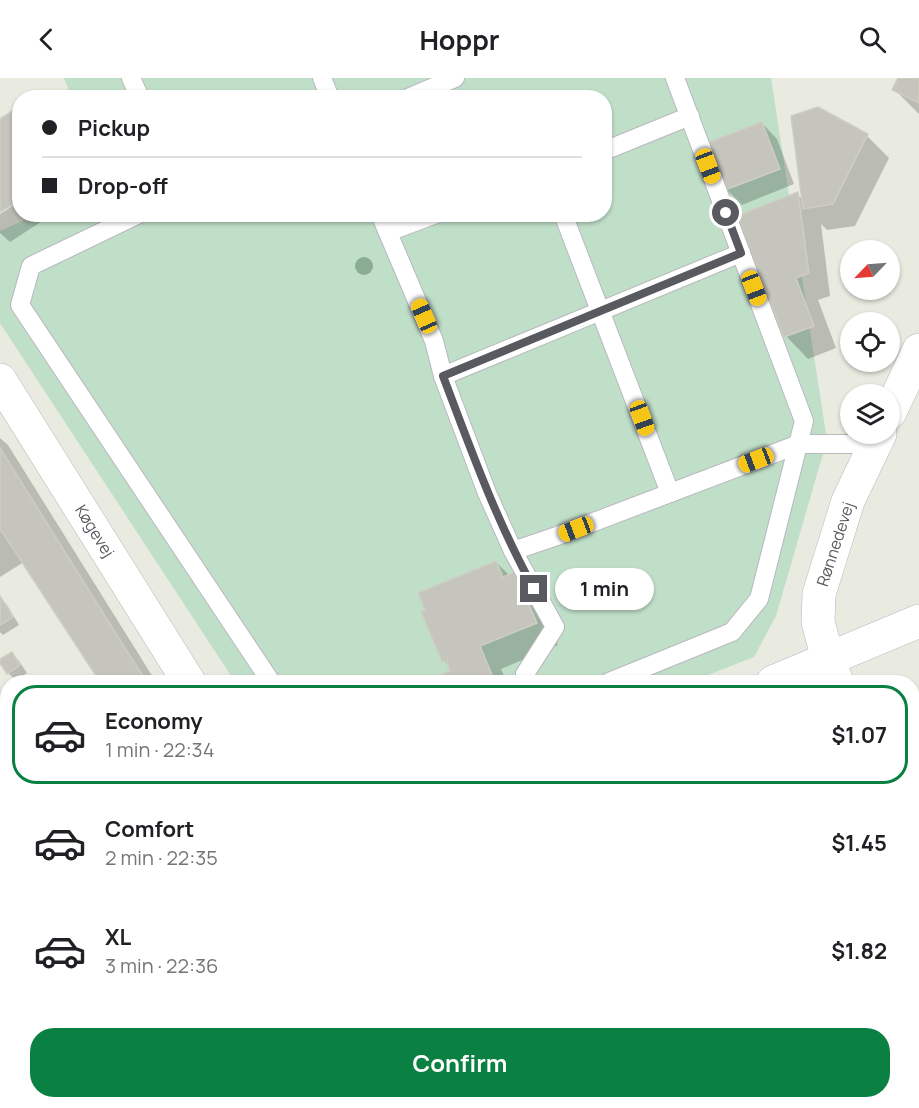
<!DOCTYPE html>
<meta charset="utf-8">
<style>
body{margin:0;font-family:Manrope,sans-serif;background:#f6f6f6;color:#202124;height:100vh;display:flex;flex-direction:column;font-size:22px;white-space:nowrap}
*{box-sizing:border-box;margin:0}
p{font-size:20px;color:#757577}
.icon{flex:none;width:33px;height:33px;fill:none;stroke:currentColor;stroke-width:2;stroke-linecap:round;stroke-linejoin:round}
.map{position:relative;flex:1;overflow:hidden}
.drawer{position:absolute;left:0px;top:597px;width:920px;height:434px;display:flex;flex-direction:column;background:#fff;border-radius:24px 24px 0 0;box-shadow:0 2px 4px #0004}
.drawer>*{flex:none}
.top-card{position:absolute;left:12px;top:12px;width:600px;height:132px;border-radius:24px;box-shadow:0 2px 4px #0004;display:grid;align-content:center;height:132px;padding:0 30px;background:#fff}
.needle{width:39px;rotate:245deg}
.buttons{position:absolute;left:840px;top:162px;display:grid;gap:12px}
.buttons a{display:grid;place-items:center;width:60px;height:60px;border-radius:50%;background:#fff;box-shadow:0 2px 4px #0004;font-size:30px}
.end{position:absolute;width:27px;height:27px;margin:-14px;border:8px solid #595a5f;background:#fff;box-shadow:0 0 0 3px #fff}
.from{border-radius:50%}
.bubble{position:absolute;height:42px;border-radius:21px;background:#fff;box-shadow:0 2px 4px #0004;font-size:20px;font-weight:700;line-height:42px;text-align:center}
.car{position:absolute;width:18px;height:36px;margin:-18px -9px;border-radius:8px;box-shadow:0 0 4px 2px #0007;background:linear-gradient(#f5c518 24%,#345 0 40%,#f5c518 0 76%,#345 0 86%,#f5c518 0)}
.top-card b{display:flex;align-items:center;gap:21px;height:57px;font-size:22px}
.top-card b+b{border-top:2px solid #e0e0e0}
.top-card i{width:15px;height:15px;background:#202124}
ul{padding:10px 0 0;list-style:none}
li{display:flex;align-items:center;gap:18px;height:99px;margin:0 12px 9px;padding:0 18px;border:3px solid transparent;border-radius:24px}
li div{flex:1}
li b{display:block;font-size:22px}
li em{font-style:normal;font-weight:700}
li.current{border-color:#0b8043}
li>.icon{width:54px;height:54px;stroke-width:1.5}
.action{display:flex;gap:12px;margin-top:auto;padding:12px 30px}
.action a{flex:1;height:69px;border-radius:24px;background:#0b8043;color:#fff;font-size:24px;font-weight:700;line-height:69px;text-align:center}
header{display:flex;justify-content:space-between;align-items:center;height:78px;padding:0 30px;background:#fff;font-size:27px;font-weight:700}
.map>svg:first-child{display:block}
.green{fill:#c0dfc9}
.shadow{fill:#0003}
.building{fill:#c5c5bd;stroke:#cecec0;stroke-width:1.5}
.lines{fill:none;stroke-linecap:round;stroke-linejoin:round}
.service-casing{stroke:#b8b8be;stroke-width:20}
.minor-casing{stroke:#b8b8be;stroke-width:34}
.tertiary-casing{stroke:#b8b8be;stroke-width:34}
.service{stroke:#fff;stroke-width:18}
.minor{stroke:#fff;stroke-width:33}
.tertiary{stroke:#fff;stroke-width:33}
.tree{fill:#8aac92}
.route{stroke:#595a5f;stroke-width:8}
.labels{text-anchor:middle;dominant-baseline:central;stroke-width:5;stroke-linejoin:round;paint-order:stroke}
.street-label{font-size:16px;fill:#595a5f;stroke:#fff}
</style>
<header><svg class="icon" aria-label="back" viewBox="0 0 24 24"><path d="M15 5l-7 7 7 7"/></svg>Hoppr<svg class="icon" aria-label="search" viewBox="0 0 24 24"><circle cx="10" cy="10" r="6"/><path d="M15 15l6 6"/></svg></header>
<div class="map">
<svg width="919" height="1030" viewBox="0 0 919 1030">
<rect width="100%" height="100%" fill="#e9eae0"/>
<polygon class="green" points="64,0 771,0 827,362 776,538 754,579 690,604 235,604 0,245 0,153 38,136 604,136 604,20 72,20"/>
<g class="shadow">
<polygon points="900,0 919,0 919,36 894,11"/>
<polygon points="762,45 777,61 794,106 742,127 726,111"/>
<polygon points="867,58 889,80 855,148 827,152 821,146 830,218 818,222 836,270 808,281 786,258 739,139 797,116 804,123"/>
<polygon points="20,123 20,136 53,136 10,164 0,155 0,136"/>
<polygon points="0,360 8,367 156,604 102,604 24,484 0,499"/>
<polygon points="496,484 510,498 515,496 538,518 558,567 501,591 507,604 447,604 444,597 452,593 451,590 444,583"/>
<polygon points="0,520 7,527 19,547 3,557 0,554"/>
<polygon points="12,576 19,583 27,595 16,602 8,595"/>
<polygon points="17,1023 160,1023 151,1030 23,1030"/>
<polygon points="179,1023 314,1023 306,1030 171,1030"/>
<polygon points="442,1023 512,1023 515,1030 445,1030"/>
<polygon points="808,1023 912,1023 914,1030 810,1030"/>
</g>
<g class="building">
<polygon points="898,0 919,0 919,25 892,12"/>
<polygon points="20,28 20,122 0,134 0,41"/>
<polygon points="818,29 868,56 833,126 803,131 791,38"/>
<polygon points="762,44 780,91 725,112 707,65"/>
<polygon points="798,114 809,195 796,200 814,248 784,259 737,138"/>
<polygon points="0,370 128,575 147,604 100,604 1,452 0,453"/>
<polygon points="496,483 503,499 515,494 537,545 480,568 495,604 446,604 442,596 450,593 446,582 442,584 421,533 425,532 418,515"/>
<polygon points="0,518 13,539 0,547"/>
<polygon points="12,574 20,587 7,596 0,585 0,581"/>
<polygon points="919,614 919,670 918,670 912,660 912,618"/>
<polygon points="8,636 8,663 0,651 0,640"/>
<polygon points="0,869 8,878 8,1014 0,1006"/>
<polygon points="15,1023 97,1023 88,1030 21,1030"/>
<polygon points="177,1023 258,1023 250,1030 169,1030"/>
<polygon points="440,1023 498,1023 501,1030 443,1030"/>
<polygon points="668,1023 672,1023 674,1030 659,1030 658,1025"/>
<polygon points="806,1023 897,1023 899,1030 809,1030"/>
</g>
<g class="lines">
<defs>
<g id="service">
<polyline points="131,0 140,20"/>
<polyline points="322,0 330,20"/>
<polyline points="408,20 455,0"/>
<polyline points="604,73 690,38"/>
<polyline points="139,136 31,188 20,227 271,604"/>
<polyline points="380,136 434,263 443,298 487,415 513,473 555,549 525,596 527,604"/>
<polyline points="563,136 670,415"/>
<polyline points="388,154 436,136"/>
<polyline points="443,298 741,175"/>
<polyline points="513,473 557,458 799,366 875,366"/>
<polyline points="609,604 732,554 759,521 804,343 675,0"/>
<polyline points="0,1026 3,1030"/>
<polyline points="554,1030 569,1023"/>
</g>
<g id="minor">
<polyline points="828,581 837,604"/>
<polyline points="912,789 919,806"/>
<polyline points="134,1030 142,1023"/>
</g>
<g id="tertiary">
<polyline points="0,302 189,604"/>
<polyline points="890,334 919,272"/>
<polyline points="828,581 818,544 819,516 848,423 880,356"/>
<polyline points="773,604 919,543"/>
<polyline points="388,1023 391,1030"/>
</g>
</defs>
<use href="#service" class="service-casing"/>
<use href="#minor" class="minor-casing"/>
<use href="#tertiary" class="tertiary-casing"/>
<use href="#service" class="service"/>
<use href="#minor" class="minor"/>
<use href="#tertiary" class="tertiary"/>
</g>
<circle class="tree" cx="364" cy="188" r="9"/>
<g class="lines">
<path class="route" d="M534 511C496 442 471 372 443 298L741 175 726 135"/>
</g>
<g class="labels">
<g class="street-label">
<text transform="translate(95 453) rotate(58)">Køgevej</text>
<text transform="translate(835 466) rotate(-72)">Rønnedevej</text>
</g>
</g>
</svg>
<div class="buttons">
<a><svg class="needle" viewBox="-14 -14 28 28"><path d="M0-13l5 13h-10z" fill="#e53935"/><path d="M0 13l5-13h-10z" fill="#757577"/></svg></a>
<a><svg class="icon" aria-label="locate" viewBox="0 0 24 24"><circle cx="12" cy="12" r="6"/><path d="M12 2v4M12 18v4M2 12h4M18 12h4"/></svg></a>
<a><svg class="icon" aria-label="layers" viewBox="0 0 24 24"><path d="M12 4l9 5-9 5-9-5zM3 14l9 5 9-5"/></svg></a>
</div>
<i class="end from" style="left:726px;top:135px"></i>
<i class="end" style="left:534px;top:511px"></i>
<div class="bubble" style="left:555px;top:490px;width:99px">1 min</div>
<i class="car" style="left:708px;top:88px;rotate:159deg"></i>
<i class="car" style="left:754px;top:210px;rotate:159deg"></i>
<i class="car" style="left:424px;top:238px;rotate:336deg"></i>
<i class="car" style="left:642px;top:340px;rotate:160deg"></i>
<i class="car" style="left:756px;top:382px;rotate:249deg"></i>
<i class="car" style="left:576px;top:451px;rotate:249deg"></i>
<div class="top-card">
<b><i class="from"></i>Pickup</b>
<b><i></i>Drop-off</b>
</div>
<section class="drawer">
<ul>
<li class="current"><svg class="icon" aria-label="car" viewBox="0 0 24 24"><path d="M5 17H2v-5l4-1 3-4h7l3 4 3 1v5h-3M9 17h6M6 11h13"/><circle cx="7" cy="17" r="2"/><circle cx="17" cy="17" r="2"/></svg><div><b>Economy</b><p>1 min · 22:34</p></div><em>$1.07</em></li>
<li><svg class="icon" aria-label="car" viewBox="0 0 24 24"><path d="M5 17H2v-5l4-1 3-4h7l3 4 3 1v5h-3M9 17h6M6 11h13"/><circle cx="7" cy="17" r="2"/><circle cx="17" cy="17" r="2"/></svg><div><b>Comfort</b><p>2 min · 22:35</p></div><em>$1.45</em></li>
<li><svg class="icon" aria-label="car" viewBox="0 0 24 24"><path d="M5 17H2v-5l4-1 3-4h7l3 4 3 1v5h-3M9 17h6M6 11h13"/><circle cx="7" cy="17" r="2"/><circle cx="17" cy="17" r="2"/></svg><div><b>XL</b><p>3 min · 22:36</p></div><em>$1.82</em></li>
</ul>
<div class="action"><a>Confirm</a></div>
</section>
</div>
